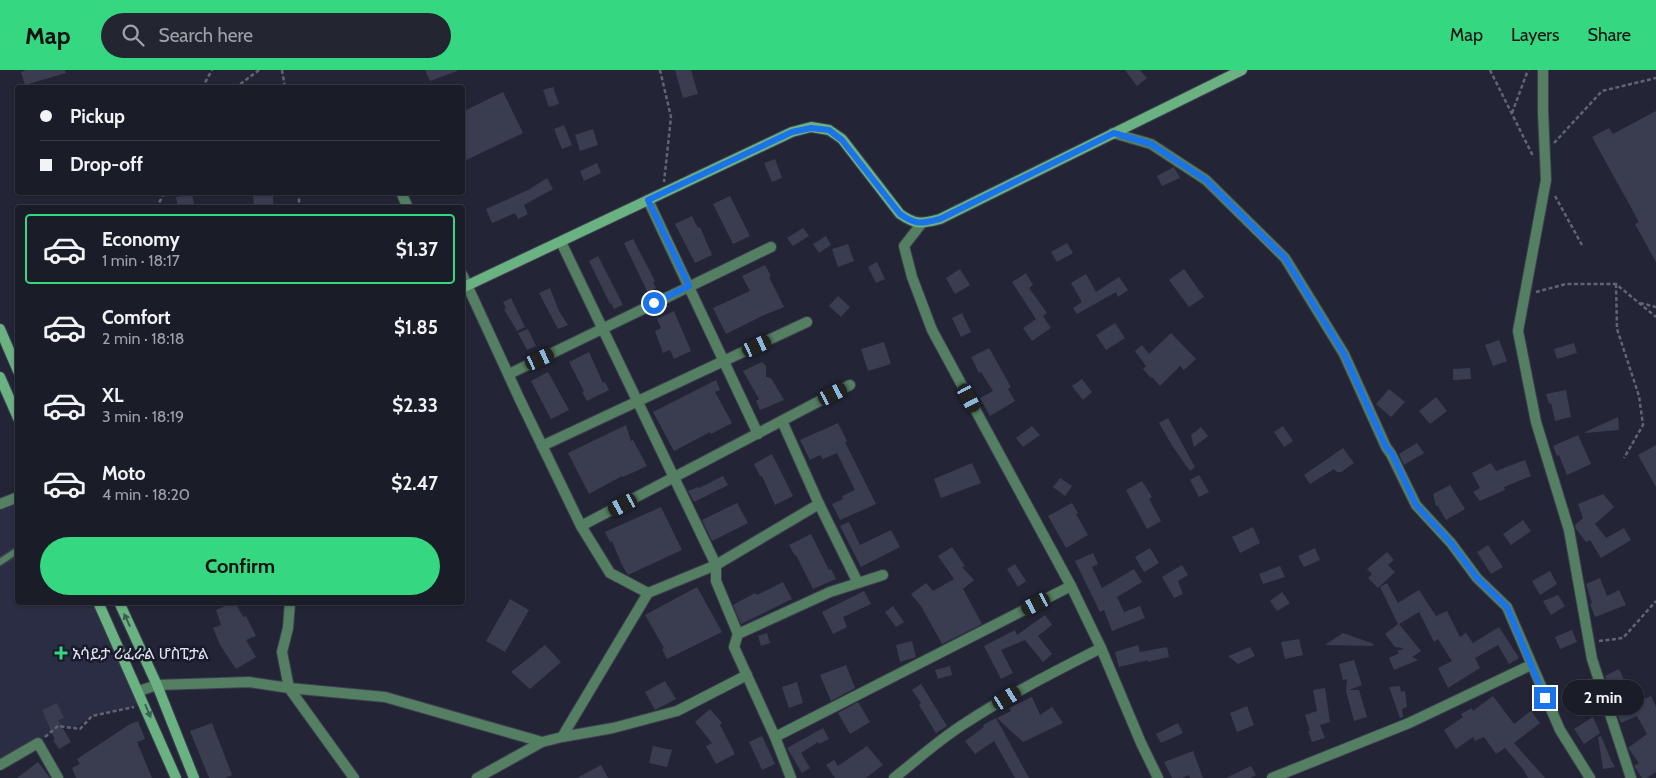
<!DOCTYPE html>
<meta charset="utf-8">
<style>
body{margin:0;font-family:Cabin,"Noto Sans Ethiopic",sans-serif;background:#232530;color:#f1f3f6;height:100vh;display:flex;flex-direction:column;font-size:19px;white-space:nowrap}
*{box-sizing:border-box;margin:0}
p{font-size:16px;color:#9fa1a8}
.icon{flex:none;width:28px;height:28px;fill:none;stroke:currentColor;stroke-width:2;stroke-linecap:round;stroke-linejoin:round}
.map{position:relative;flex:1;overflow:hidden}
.details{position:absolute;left:15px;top:135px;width:450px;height:400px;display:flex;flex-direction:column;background:#1a1c28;border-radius:5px;box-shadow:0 1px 4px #0004,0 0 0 1px #383a45}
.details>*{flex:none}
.guide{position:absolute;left:15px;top:15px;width:450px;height:110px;border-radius:5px;box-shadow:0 1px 4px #0004,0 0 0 1px #383a45;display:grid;align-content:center;height:110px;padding:0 25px;background:#1a1c28}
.end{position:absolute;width:22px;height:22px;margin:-11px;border:6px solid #1a73e8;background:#fff;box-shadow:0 0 0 2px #fff}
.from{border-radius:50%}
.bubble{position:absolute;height:35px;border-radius:18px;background:#1a1c28;box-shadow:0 1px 4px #0004,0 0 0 1px #383a45;font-size:16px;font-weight:700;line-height:35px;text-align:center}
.car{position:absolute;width:15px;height:30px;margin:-15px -8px;border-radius:6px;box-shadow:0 0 4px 1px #0007;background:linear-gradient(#222 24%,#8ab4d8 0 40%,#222 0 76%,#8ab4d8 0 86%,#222 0)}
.guide b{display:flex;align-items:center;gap:18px;height:48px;font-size:19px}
.guide b+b{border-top:1px solid #383a45}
.guide i{width:12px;height:12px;background:#f1f3f6}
ul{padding:9px 0 0;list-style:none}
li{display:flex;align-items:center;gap:15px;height:70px;margin:0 10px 8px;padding:0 15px;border:2px solid transparent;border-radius:5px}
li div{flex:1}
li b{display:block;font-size:19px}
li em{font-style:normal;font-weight:700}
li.current{border-color:#35d881}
li>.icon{width:45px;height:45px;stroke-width:1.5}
.cta{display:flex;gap:10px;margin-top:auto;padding:10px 25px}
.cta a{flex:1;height:58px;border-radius:30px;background:#35d881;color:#111;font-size:20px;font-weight:700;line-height:58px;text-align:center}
header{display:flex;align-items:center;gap:30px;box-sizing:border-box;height:70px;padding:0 25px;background:#35d881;color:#111}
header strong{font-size:24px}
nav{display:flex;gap:28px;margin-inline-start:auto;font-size:18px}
.search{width:350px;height:45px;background:#232530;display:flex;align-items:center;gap:12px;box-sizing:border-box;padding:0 18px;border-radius:28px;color:#9fa1a8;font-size:19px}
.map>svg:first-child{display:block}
.built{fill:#2a2d44}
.building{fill:#3a3d50}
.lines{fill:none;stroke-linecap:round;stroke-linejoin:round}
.lane-casing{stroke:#3e4050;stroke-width:9}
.street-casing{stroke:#3e4050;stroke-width:12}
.secondary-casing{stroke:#3e4050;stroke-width:12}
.path{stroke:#626473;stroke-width:2.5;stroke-dasharray:4 2.5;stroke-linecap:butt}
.lane{stroke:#547f62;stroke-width:6}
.street{stroke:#547f62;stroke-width:10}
.secondary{stroke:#6bb283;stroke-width:10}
.oneway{fill:#3e5f53}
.route{stroke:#1a73e8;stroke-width:6}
.poi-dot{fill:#35d881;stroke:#191b2c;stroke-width:2}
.labels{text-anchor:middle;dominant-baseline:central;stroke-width:5;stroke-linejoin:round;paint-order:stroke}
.poi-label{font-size:16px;fill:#e1e3ef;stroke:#191b2c;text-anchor:start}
</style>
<header>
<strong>Map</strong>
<div class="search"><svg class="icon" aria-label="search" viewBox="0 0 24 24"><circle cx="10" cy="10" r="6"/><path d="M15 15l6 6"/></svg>Search here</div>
<nav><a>Map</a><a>Layers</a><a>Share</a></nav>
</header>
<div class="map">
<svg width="1656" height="708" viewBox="0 0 1656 708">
<rect width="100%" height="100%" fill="#232536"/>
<polygon class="built" points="17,427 18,532 98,533 145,634 92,646 75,658 58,656 38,673 0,697 0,434"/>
<g class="building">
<polygon points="26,0 65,0 66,3 25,15 21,2"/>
<polygon points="425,0 457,0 457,1 430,11"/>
<polygon points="675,0 691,0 698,24 683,28"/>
<polygon points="1125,0 1140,0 1147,8 1137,16"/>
<polygon points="553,17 559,34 549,37 543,20"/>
<polygon points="503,22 523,63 462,92 462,42"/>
<polygon points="1656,41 1656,192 1635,154 1639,152 1592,67 1609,58 1613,64"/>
<polygon points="564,55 572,75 562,79 554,59"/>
<polygon points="593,59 598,75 580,81 575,65"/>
<polygon points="775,89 782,108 772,112 764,93"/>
<polygon points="597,93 601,103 584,111 580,101"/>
<polygon points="1174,97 1180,108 1162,116 1157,106"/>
<polygon points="547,108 553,119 524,135 528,144 518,149 515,143 492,153 486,139 528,120"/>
<polygon points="253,122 273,122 273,138 254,138"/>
<polygon points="192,125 195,138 178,138 176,127"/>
<polygon points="730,126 750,166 733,174 713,134"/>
<polygon points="692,146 698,158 700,157 712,185 695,193 675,154"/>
<polygon points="803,158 809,166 793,176 787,168"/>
<polygon points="826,166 831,175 819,183 813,174"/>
<polygon points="633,169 655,211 653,212 656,218 648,223 624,173"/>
<polygon points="1067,173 1073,183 1057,192 1051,182"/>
<polygon points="848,174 854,191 838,197 832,179"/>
<polygon points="598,186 623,235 614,239 611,233 610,234 589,191"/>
<polygon points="877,192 885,209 876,213 868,197"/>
<polygon points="765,195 771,206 769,207 784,237 762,246 726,264 713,238 750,221 742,206"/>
<polygon points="960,199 970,215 955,224 946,208"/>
<polygon points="1184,199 1204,227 1189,237 1169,210"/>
<polygon points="1026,203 1033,215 1029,218 1047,243 1043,246 1051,258 1032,271 1023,258 1036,249 1012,212"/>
<polygon points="1086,204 1096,222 1119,207 1128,220 1118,227 1116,222 1077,244 1073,238 1082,232 1071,213"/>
<polygon points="550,218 559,241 568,255 558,259 539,223"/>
<polygon points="838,226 850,237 841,247 829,236"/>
<polygon points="511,228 525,257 517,261 504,239 506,238 503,232"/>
<polygon points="674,241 691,281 674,289 670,280 663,283 655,261 661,258 657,249"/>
<polygon points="962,243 971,262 961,267 952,248"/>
<polygon points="1115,253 1125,268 1106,280 1096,265"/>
<polygon points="528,259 536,276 527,280 518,263"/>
<polygon points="1171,263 1196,289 1184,300 1180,296 1160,316 1152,307 1151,308 1143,299 1146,296 1135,281 1142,275 1149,284"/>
<polygon points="1499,270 1507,291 1493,296 1485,275"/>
<polygon points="884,272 891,294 868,301 861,279"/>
<polygon points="1574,273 1577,283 1557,289 1554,279"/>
<polygon points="989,278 1011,317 1008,319 1015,331 990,346 980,328 993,321 981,302 979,303 971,287"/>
<polygon points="589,282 603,313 605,312 609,320 587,331 582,322 584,321 569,292"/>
<polygon points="762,292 766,296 766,307 771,308 784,330 760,340 756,331 759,329 743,301"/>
<polygon points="1470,298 1471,309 1453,310 1453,299"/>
<polygon points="548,302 569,340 551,349 531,311"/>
<polygon points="1082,309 1092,322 1083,330 1072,316"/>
<polygon points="716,310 720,320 715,322 732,353 711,364 710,362 674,381 653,342"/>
<polygon points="1389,319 1405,332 1391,347 1376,334"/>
<polygon points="1566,320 1571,347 1555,351 1551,333 1549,334 1546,324"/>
<polygon points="1436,327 1447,341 1430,354 1419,341"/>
<polygon points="1618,347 1619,360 1585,363 1585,362"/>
<polygon points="1168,348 1195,397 1190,401 1173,377 1159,353"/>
<polygon points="838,353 847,371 845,372 876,434 840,450 832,434 843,429 842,426 855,420 837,383 823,389 820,385 810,390 800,370"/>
<polygon points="626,355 631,371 633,370 647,396 623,407 622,406 589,424 568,383"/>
<polygon points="1032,356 1040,365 1023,377 1016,368"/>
<polygon points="1283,356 1293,371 1284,377 1274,362"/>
<polygon points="1201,357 1208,366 1194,377 1191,365"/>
<polygon points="1578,365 1591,394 1567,405 1559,385 1557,386 1553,376"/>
<polygon points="1417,373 1424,383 1404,395 1399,384"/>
<polygon points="1656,375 1656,417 1638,385"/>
<polygon points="1343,378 1354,393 1341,402 1337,402 1334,399 1310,414 1304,405"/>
<polygon points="772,384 793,426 775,435 762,406 760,406 754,394"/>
<polygon points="1525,390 1531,406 1504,417 1505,420 1480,431 1473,422 1480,418 1472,403 1491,393 1496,401"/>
<polygon points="972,393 981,413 941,428 934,409"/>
<polygon points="1199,405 1209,422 1199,427 1190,410"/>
<polygon points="723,406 728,415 694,432 688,421 698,417 699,418"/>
<polygon points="1060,408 1072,416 1065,426 1053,417"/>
<polygon points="1142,411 1152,427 1149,429 1161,451 1147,459 1126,420"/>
<polygon points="1450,415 1465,439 1446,450 1438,436 1436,436 1433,424"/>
<polygon points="1603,424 1614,437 1595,454 1606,468 1624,458 1631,470 1601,488 1590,470 1586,472 1576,459 1575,455 1583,448 1578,434"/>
<polygon points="737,433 748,453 712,471 702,450"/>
<polygon points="1072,433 1078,443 1076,444 1088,465 1066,478 1048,446"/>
<polygon points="661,437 682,480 628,505 622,495 612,471 610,472 605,462"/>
<polygon points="1523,450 1531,461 1511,475 1503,464"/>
<polygon points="849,452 860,475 891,460 900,477 861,497 840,456"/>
<polygon points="1253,457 1260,473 1240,483 1232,467"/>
<polygon points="811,464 829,500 831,499 836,509 813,519 796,485 795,486 789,475"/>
<polygon points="1488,475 1503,497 1491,504 1477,482"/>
<polygon points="952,477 965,496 962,497 974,510 963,519 982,554 942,574 921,536 911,524 926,513 933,521 954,509 938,486"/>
<polygon points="1150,478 1159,493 1144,502 1135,487"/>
<polygon points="1315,478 1320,490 1304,497 1298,486"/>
<polygon points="1387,482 1394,490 1388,495 1395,502 1378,518 1368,508 1372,504 1367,499"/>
<polygon points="1093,483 1098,494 1092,497 1102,518 1134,499 1142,512 1117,527 1124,542 1140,536 1145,548 1112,561 1104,540 1100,542 1075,491"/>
<polygon points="1015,494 1026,511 1018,517 1007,499"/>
<polygon points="1182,495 1188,505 1178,511 1183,524 1174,528 1162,507"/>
<polygon points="1280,496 1285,507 1263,514 1259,504"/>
<polygon points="1550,501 1557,514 1540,525 1532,511"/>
<polygon points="1600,508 1607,526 1619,520 1626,535 1595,547 1590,534 1592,533 1586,514"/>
<polygon points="783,512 792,529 741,554 733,535 755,523 757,525"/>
<polygon points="1387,513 1398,533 1419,520 1436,546 1447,541 1460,567 1466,563 1473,573 1499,557 1519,588 1509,594 1498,575 1475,588 1480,598 1448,618 1438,598 1452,591 1438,569 1434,572 1419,542 1399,554 1421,581 1412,587 1418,590 1394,600 1389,588 1399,583 1397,581 1403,579 1403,578 1395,577 1385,564 1398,554 1380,517"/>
<polygon points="697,517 722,562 667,589 662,579 664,578 645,545"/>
<polygon points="864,521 871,534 843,547 847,557 833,564 822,542"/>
<polygon points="1282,522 1290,533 1277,541 1270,531"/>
<polygon points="1558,525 1565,536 1551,545 1543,531"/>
<polygon points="510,529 529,540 505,582 486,571"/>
<polygon points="235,532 243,547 246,546 256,566 246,570 256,587 236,599 220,575 213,558 221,555 216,540"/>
<polygon points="893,536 904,552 896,557 885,542"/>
<polygon points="1045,545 1052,555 1038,566 1052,584 1043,592 1025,570 1001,580 1013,603 1001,609 984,576 1015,560 1017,565"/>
<polygon points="1572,560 1577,572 1560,579 1555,567"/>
<polygon points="767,563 770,573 761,576 758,566"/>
<polygon points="1343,563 1374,574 1373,576 1325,575"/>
<polygon points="1299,569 1303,585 1285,589 1281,572"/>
<polygon points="912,571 916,587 900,592 896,575"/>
<polygon points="545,575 561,592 530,619 511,602"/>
<polygon points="1138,575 1140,582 1167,577 1169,587 1148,592 1148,590 1119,597 1115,582"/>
<polygon points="1250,577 1255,586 1238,594 1228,586"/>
<polygon points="1354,590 1362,615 1349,620 1359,620 1367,647 1354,651 1346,621 1347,609 1343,610 1339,594"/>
<polygon points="846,595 855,618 831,631 820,605"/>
<polygon points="950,596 952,605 938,609 935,600"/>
<polygon points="1619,599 1635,634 1651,626 1656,637 1656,702 1647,708 1642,708 1634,696 1639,693 1628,678 1647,664 1637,646 1621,653 1617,643 1619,642 1605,606"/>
<polygon points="665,611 676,629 655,640 645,622"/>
<polygon points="797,612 803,633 789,638 782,617"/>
<polygon points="921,614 947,656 936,663 919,635 921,633 912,620"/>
<polygon points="1400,616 1401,622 1405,621 1407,637 1402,639 1403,647 1400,648 1389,617"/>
<polygon points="1325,618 1330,652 1320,655 1325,668 1312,672 1308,661 1310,661 1305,645 1317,641 1313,620"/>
<polygon points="1493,626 1514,654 1531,641 1540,653 1514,673 1545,708 1528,708 1523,699 1505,678 1496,684 1484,667 1475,671 1473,667 1456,679 1444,660 1463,647 1461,644 1472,638 1473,641"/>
<polygon points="1032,627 1040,645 1052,637 1063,653 1023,672 997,648 1011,641 1009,638"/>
<polygon points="858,632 870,652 850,664 838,643"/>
<polygon points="57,633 64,648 58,650 71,672 59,679 53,670 55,670 42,640"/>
<polygon points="1247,636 1254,655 1237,662 1230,643"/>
<polygon points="710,639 722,653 720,655 735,684 716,694 706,676 712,673 695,652"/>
<polygon points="1593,647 1600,663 1584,674 1574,659"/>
<polygon points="996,648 1013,679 1029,708 1015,708 994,671 975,684 965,671 984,657 983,655"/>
<polygon points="138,651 145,669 137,672 152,708 76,708 72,698 80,694 77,689 130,654"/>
<polygon points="212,653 232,705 225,708 209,708 190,661"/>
<polygon points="1178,653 1183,663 1161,673 1156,664"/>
<polygon points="823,658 829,669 819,674 818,672 801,683 810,698 802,703 787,678"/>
<polygon points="762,666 775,694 762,700 749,672"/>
<polygon points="1601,666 1611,690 1615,697 1603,699 1598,667"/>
<polygon points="653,676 672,680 667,697 649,693"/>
<polygon points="867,676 883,695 866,708 835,708 826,695 834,690 838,696"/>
<polygon points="1193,681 1203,708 1190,708 1189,705 1182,708 1172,708 1164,692"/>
<polygon points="38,692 50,708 17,708"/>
<polygon points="601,695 608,708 577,708"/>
<polygon points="1251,696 1256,705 1250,708 1226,708"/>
</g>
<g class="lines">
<defs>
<polyline id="lane" points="0,492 18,480"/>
<g id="street">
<polyline points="1543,0 1543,42 1546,110 1518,261 1536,352 1569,460 1592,589 1631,708"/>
<polyline points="1113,63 1151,74 1206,110 1285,188 1344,284 1386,377 1391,384 1416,435 1451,473 1477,508 1507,537 1560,660 1590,708"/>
<polyline points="401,122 408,138"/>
<polyline points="648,130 758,364"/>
<polyline points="922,153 904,176 912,207 932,260 1071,516 1101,578 1141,673 1158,708"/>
<polyline points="561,172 716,495 716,511 738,564 830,522 883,505"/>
<polyline points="509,304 771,177"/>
<polyline points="782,351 819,434 858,513"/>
<polyline points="542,376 807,252"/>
<polyline points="0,434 18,427"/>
<polyline points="581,456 850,315"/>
<polyline points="648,523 716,495 819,434"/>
<polyline points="290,532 288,558 282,582 289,618 385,627 542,672 562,667 648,523 610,503 581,456 520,330 462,204"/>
<polyline points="738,564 734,577 775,667 791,708"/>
<polyline points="139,621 157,615 249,612 289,618 354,708"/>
<polyline points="562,667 613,658 677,641 747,605"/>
<polyline points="775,667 1071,516"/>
<polyline points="0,695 38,673 58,708"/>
<polyline points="477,708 542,672"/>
<path d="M894 708C918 689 941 668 967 652 1010 624 1056 601 1101 578"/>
<polyline points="1272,708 1409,653 1531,595"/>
</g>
<g id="secondary">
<path d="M462 218 792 62 811 57 829 60 842 69 900 144C916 155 921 154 940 149L1242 0"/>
<polyline points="0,259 18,301"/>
<polyline points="0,307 18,348"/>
<polyline points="98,532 176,708"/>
<polyline points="119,532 157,615 194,708"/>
</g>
</defs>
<use href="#lane" class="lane-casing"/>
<use href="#street" class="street-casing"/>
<use href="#secondary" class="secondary-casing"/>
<g class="path">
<polyline points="282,0 285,18"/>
<polyline points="660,0 671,47 664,112"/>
<polyline points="1490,0 1533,86"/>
<polyline points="202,18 212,0"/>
<polyline points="235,18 259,0"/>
<polyline points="1512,43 1528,0"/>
<polyline points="1554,73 1602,21 1656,8"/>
<polyline points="299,122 299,138"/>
<polyline points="1555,126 1582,175"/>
<polyline points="156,138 165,122"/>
<polyline points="1616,214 1617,259 1639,326 1643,355 1624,388"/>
<polyline points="1536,222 1566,214 1616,214 1656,247"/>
<polyline points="1640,233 1656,237"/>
<polyline points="1599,571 1623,568 1656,531"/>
<polyline points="45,667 58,656 80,659 92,646 134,637"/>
</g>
<use href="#lane" class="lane"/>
<use href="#street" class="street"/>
<use href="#secondary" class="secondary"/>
</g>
<defs><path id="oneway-solid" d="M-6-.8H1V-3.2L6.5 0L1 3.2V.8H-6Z" transform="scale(1.25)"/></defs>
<g class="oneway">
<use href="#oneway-solid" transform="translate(127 550) rotate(-115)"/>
<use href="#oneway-solid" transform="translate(148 641) rotate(67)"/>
</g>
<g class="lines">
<path class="route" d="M654 233 689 216 648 130 792 62 811 58 829 60 842 70 900 144C916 155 921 154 940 149L1114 63 1151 74 1206 110 1285 188 1344 284 1386 377 1392 384 1416 435 1451 473 1477 508 1507 537 1545 628"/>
</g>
<path class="poi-dot" d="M58.5 575.5h5v5h5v5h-5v5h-5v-5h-5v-5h5z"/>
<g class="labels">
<g class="poi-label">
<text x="72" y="583">አሳይታ ሪፈራል ሆስፒታል</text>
</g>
</g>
</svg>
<i class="end from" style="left:654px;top:233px"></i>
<i class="end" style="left:1545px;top:628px"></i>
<div class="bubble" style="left:1562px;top:610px;width:82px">2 min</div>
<i class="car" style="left:757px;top:276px;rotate:65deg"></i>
<i class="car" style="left:540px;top:289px;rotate:65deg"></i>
<i class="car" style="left:833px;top:324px;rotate:63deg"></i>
<i class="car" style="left:969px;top:328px;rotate:152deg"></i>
<i class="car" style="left:623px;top:435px;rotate:242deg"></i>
<i class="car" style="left:1036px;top:534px;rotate:243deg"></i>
<i class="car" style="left:1007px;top:628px;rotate:59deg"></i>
<div class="guide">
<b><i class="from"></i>Pickup</b>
<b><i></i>Drop-off</b>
</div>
<section class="details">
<ul>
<li class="current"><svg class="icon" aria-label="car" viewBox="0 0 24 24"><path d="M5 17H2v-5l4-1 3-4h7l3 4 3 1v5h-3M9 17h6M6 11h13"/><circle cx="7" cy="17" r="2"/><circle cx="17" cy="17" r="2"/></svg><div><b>Economy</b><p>1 min · 18:17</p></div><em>$1.37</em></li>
<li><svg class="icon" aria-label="car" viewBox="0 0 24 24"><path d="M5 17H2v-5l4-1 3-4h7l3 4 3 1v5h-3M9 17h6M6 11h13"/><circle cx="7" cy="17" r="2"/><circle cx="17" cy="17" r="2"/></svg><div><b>Comfort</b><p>2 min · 18:18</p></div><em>$1.85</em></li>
<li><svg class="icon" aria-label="car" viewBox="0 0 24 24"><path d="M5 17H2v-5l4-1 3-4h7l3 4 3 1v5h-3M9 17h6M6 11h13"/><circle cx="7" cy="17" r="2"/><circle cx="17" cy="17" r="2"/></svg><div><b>XL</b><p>3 min · 18:19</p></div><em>$2.33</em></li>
<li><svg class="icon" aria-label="car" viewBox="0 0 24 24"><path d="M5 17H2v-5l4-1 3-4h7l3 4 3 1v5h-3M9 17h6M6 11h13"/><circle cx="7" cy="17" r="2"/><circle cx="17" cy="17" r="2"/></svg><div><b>Moto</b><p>4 min · 18:20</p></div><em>$2.47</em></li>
</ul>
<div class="cta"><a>Confirm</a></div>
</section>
</div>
